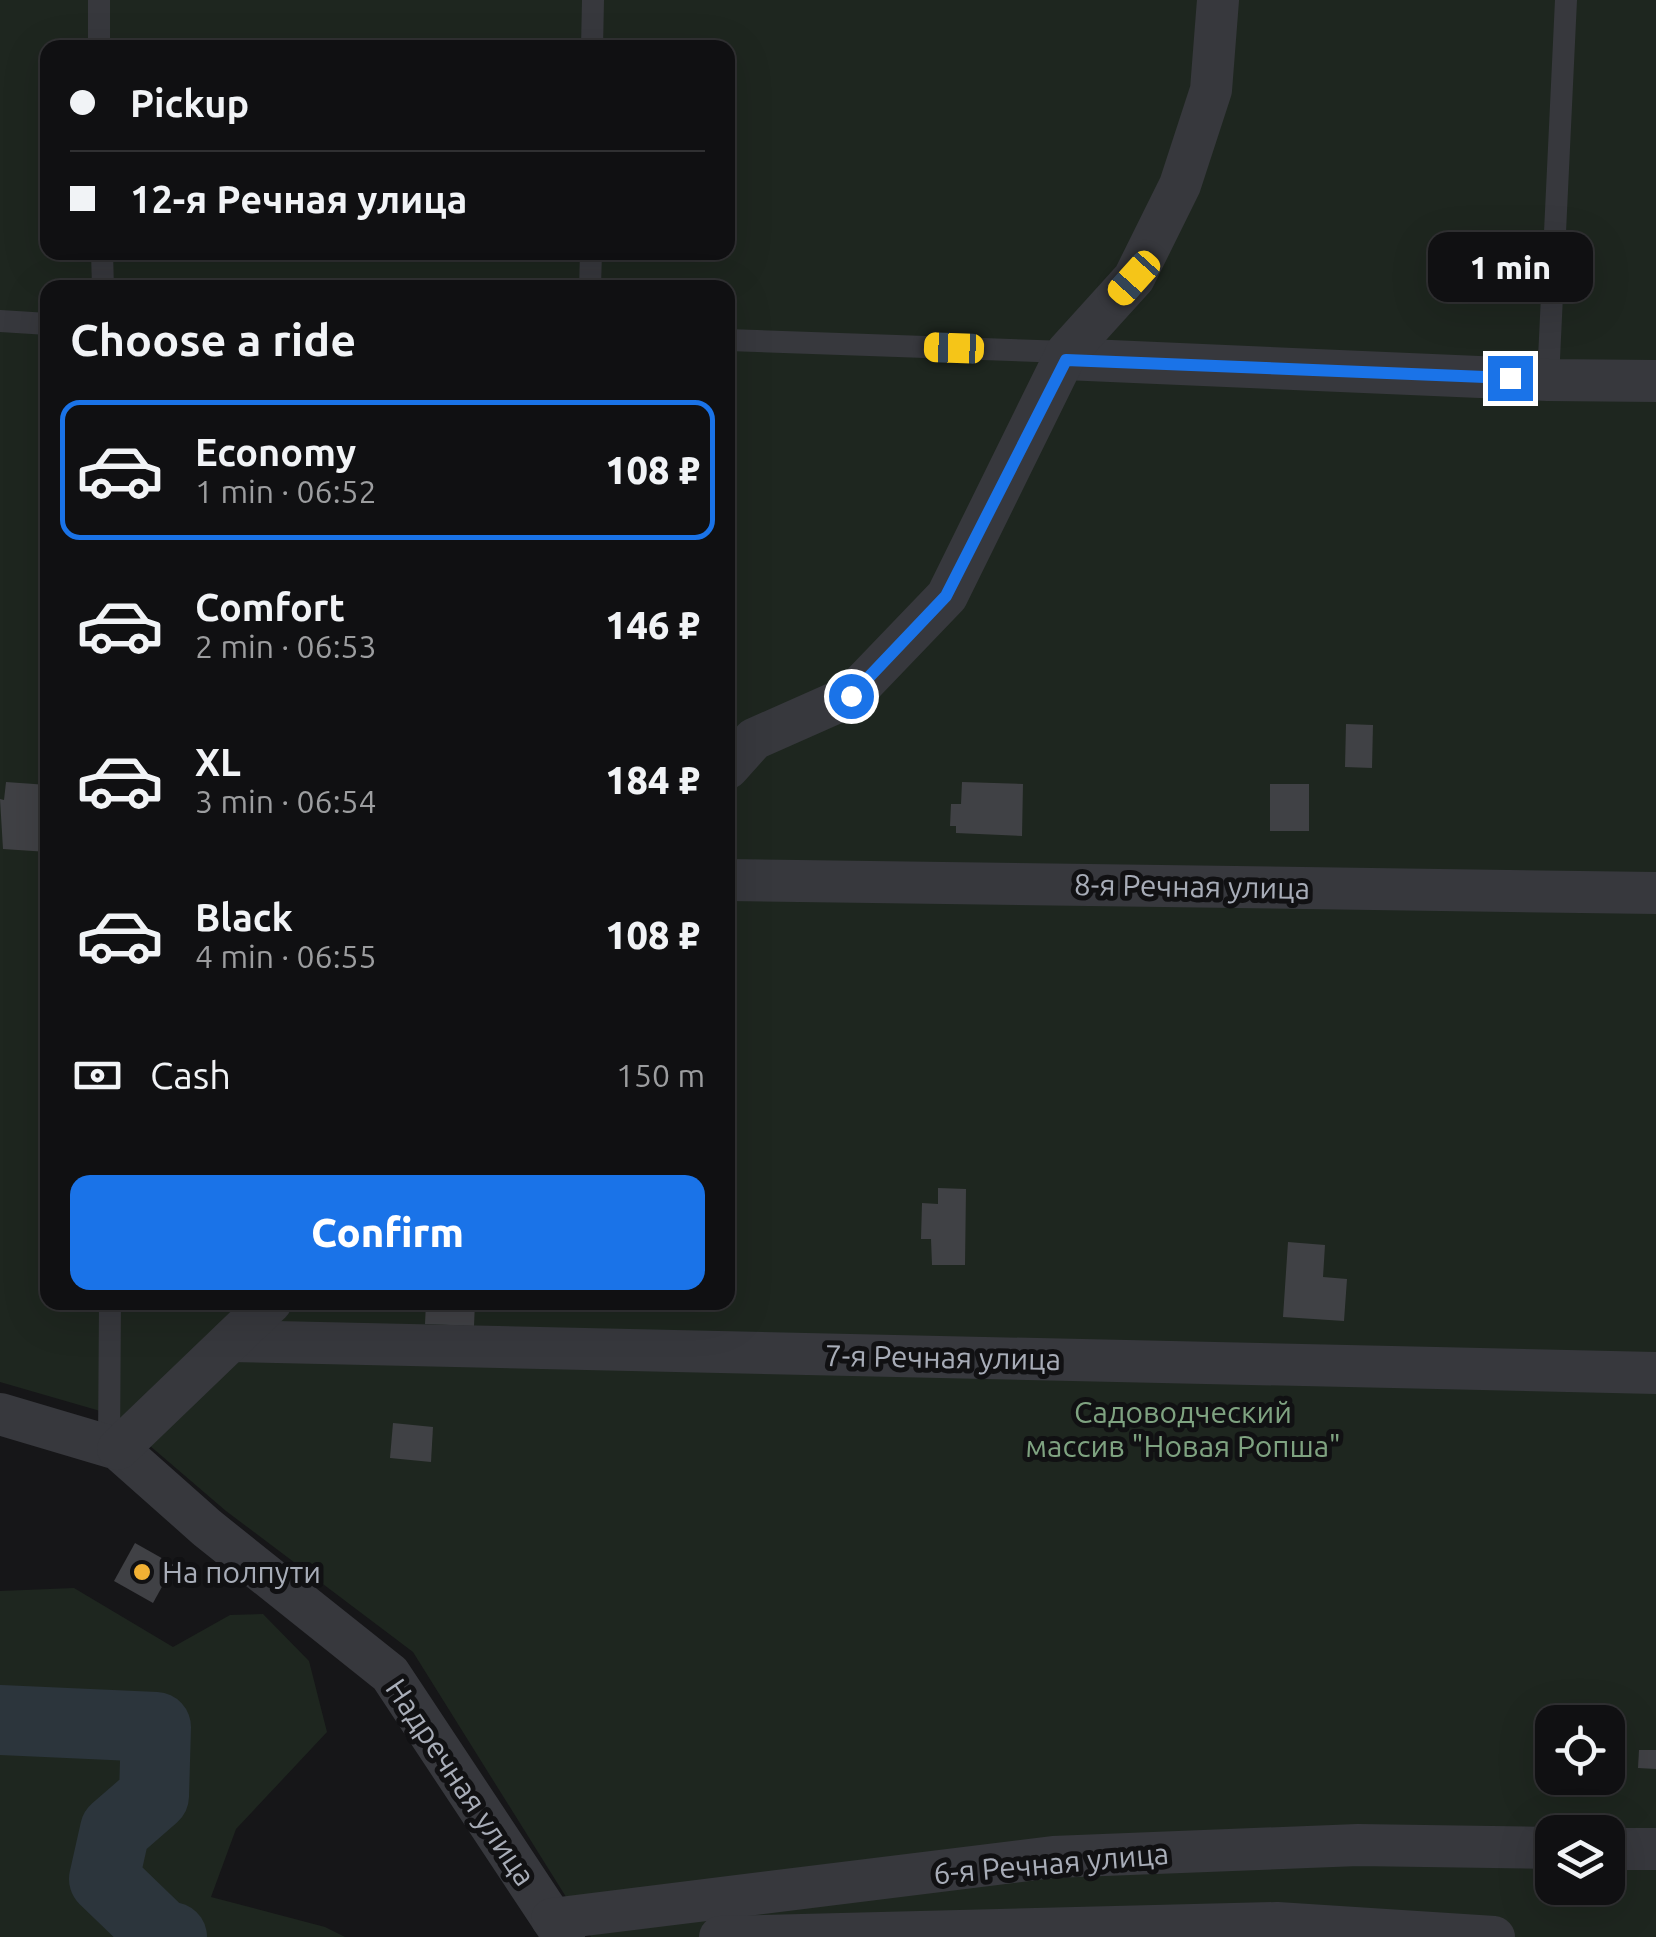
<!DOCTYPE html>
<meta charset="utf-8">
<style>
body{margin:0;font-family:Ubuntu,sans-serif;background:#19191b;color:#f1f3f6;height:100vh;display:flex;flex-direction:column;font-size:38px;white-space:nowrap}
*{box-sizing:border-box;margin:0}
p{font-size:32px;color:#9c9d9f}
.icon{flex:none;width:55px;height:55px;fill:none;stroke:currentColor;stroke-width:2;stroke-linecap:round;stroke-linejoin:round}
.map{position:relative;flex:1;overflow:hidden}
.drawer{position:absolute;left:40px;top:280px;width:695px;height:1030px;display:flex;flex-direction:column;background:#101012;border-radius:20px;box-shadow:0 10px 40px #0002,0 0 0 2px #303032}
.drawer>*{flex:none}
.guide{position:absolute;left:40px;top:40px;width:695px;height:220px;border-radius:20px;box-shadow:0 10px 40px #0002,0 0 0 2px #303032;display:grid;align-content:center;height:220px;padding:0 30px;background:#101012}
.fabs{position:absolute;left:1535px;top:1705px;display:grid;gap:20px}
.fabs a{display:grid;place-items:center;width:90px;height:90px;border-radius:20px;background:#101012;box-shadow:0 10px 40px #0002,0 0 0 2px #303032;font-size:50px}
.end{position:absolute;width:45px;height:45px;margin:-22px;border:12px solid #1a73e8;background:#fff;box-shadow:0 0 0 5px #fff}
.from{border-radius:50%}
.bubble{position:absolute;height:70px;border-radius:20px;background:#101012;box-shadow:0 10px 40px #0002,0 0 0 2px #303032;font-size:32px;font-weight:800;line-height:70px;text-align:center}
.car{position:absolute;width:30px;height:60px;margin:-30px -15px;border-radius:12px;box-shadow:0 0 8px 2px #0007;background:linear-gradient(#f5c518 24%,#345 0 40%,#f5c518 0 76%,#345 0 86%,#f5c518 0)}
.guide b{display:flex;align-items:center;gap:35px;height:95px;font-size:38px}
.guide b+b{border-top:2px solid #303032}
.guide i{width:25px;height:25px;background:#f1f3f6}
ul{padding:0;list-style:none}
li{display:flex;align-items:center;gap:30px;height:140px;margin:0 20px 15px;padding:0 10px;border:5px solid transparent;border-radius:20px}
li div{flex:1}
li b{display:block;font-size:38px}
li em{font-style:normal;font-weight:800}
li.current{border-color:#1a73e8}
li>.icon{width:90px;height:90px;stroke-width:1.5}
h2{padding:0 30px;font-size:45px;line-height:120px}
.pay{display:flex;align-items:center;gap:25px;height:110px;padding:0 30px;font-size:38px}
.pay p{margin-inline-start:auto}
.primary-button{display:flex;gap:20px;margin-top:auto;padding:20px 30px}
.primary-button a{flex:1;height:115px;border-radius:20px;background:#1a73e8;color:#fff;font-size:40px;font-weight:800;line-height:115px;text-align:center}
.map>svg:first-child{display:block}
.green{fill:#1e261f;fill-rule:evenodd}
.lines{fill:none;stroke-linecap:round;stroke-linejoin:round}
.river{stroke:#2c353c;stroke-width:70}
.building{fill:#404145}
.lane{stroke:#37383d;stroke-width:22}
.street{stroke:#37383d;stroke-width:42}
.route{stroke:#1a73e8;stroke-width:12}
.poi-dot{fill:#f2b134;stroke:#111113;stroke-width:4}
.labels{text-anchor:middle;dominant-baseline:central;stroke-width:10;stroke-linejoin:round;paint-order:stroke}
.street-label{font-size:30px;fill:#a8adb8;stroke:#111113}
.park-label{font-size:30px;fill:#7fa381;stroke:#111113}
.poi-label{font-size:30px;fill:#a8adb8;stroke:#111113;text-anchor:start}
</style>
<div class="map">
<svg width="1656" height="1937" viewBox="0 0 1656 1937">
<rect width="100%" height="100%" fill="#161618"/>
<g class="green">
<path d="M0 0H1656V1937H591L413 1652 226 1511 114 1415 0 1382ZM48 48H728V252H48ZM48 288H728V1302H48ZM1552 1722H1608V1778H1552ZM1552 1832H1608V1888H1552Z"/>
<polygon points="74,1588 173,1647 230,1615 263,1614 309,1661 327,1732 236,1829 211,1897 325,1927 345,1937 0,1937 0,1591"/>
</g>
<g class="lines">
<polyline class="river" points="0,1720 156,1727 154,1796 115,1830 104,1879 162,1935 172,1937"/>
</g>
<g class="building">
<polygon points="1346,724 1373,725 1372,768 1345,767"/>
<polygon points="6,782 48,785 48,852 3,849 0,799 4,800"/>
<polygon points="962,782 1023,784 1022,836 956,833 956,826 950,826 951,804 961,804"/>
<rect x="1270" y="784" width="39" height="47"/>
<polygon points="938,1188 966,1189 965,1265 932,1265 931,1239 921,1239 922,1203 938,1204"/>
<polygon points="1288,1242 1325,1245 1323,1277 1347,1279 1344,1321 1283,1317"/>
<polygon points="426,1302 475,1302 474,1326 425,1324"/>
<polygon points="393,1423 433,1427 431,1462 390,1458"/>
<polygon points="135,1543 174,1565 153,1603 114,1581"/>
<polygon points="1639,1750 1656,1750 1656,1769 1638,1768"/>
</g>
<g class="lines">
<g class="lane">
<polyline points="99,0 99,48"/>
<polyline points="592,48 593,0"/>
<polyline points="102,252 103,288"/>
<polyline points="590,288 591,252"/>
<polyline points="0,321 48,324"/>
<polyline points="728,340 1067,352"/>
<polyline points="1548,380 1566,0"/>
<polyline points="109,1446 110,1302"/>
</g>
<g class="street">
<polyline points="1065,359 1548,380 1656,381"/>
<polyline points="728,768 754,739 851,696 947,596 1067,352 1134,278 1180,185 1211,90 1218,0"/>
<polyline points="728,880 1656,893"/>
<polyline points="231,1341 1656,1373"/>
<polyline points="0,1414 118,1449 207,1528 390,1674 564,1937"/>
<polyline points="118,1449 271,1302"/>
<polyline points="1608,1849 1656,1849"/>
<polyline points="552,1919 1053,1857 1358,1845 1552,1848"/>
<polyline points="720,1937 1277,1923 1494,1937"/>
</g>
</g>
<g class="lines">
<polyline class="route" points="851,696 946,596 1066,360 1510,378"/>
</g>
<circle class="poi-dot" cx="142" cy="1572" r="10"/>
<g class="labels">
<g class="street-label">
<text transform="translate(1192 886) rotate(1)">8-я Речная улица</text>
<text transform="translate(943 1357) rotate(1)">7-я Речная улица</text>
<text transform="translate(461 1782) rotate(56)">Надречная улица</text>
<text transform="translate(1051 1863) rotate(-5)">6-я Речная улица</text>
</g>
<g class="park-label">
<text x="1183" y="1412">Садоводческий<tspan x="1183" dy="34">массив "Новая Ропша"</tspan></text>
</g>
<g class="poi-label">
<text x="162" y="1572">На полпути</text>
</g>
</g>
</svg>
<div class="fabs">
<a><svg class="icon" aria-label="locate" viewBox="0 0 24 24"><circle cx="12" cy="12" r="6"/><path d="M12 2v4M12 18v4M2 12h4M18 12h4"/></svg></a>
<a><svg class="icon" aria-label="layers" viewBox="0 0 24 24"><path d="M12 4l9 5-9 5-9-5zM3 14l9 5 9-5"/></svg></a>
</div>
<i class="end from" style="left:851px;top:696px"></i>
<i class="end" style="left:1510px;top:378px"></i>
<div class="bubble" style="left:1428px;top:232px;width:165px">1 min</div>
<i class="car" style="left:1134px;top:278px;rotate:222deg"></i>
<i class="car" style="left:954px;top:348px;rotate:272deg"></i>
<div class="guide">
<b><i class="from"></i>Pickup</b>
<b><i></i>12-я Речная улица</b>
</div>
<section class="drawer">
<h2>Choose a ride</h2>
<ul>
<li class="current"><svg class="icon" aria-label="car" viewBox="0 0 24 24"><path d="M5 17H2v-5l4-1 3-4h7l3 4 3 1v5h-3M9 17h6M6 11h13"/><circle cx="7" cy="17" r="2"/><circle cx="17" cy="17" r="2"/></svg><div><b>Economy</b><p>1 min · 06:52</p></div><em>108 ₽</em></li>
<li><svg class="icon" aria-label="car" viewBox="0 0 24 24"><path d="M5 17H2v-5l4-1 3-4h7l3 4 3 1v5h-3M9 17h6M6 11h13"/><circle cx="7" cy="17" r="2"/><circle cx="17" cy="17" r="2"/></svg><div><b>Comfort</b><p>2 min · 06:53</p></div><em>146 ₽</em></li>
<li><svg class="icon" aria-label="car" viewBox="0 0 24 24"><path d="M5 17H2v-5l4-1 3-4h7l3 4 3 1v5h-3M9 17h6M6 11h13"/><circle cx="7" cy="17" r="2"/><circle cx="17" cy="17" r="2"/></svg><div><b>XL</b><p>3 min · 06:54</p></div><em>184 ₽</em></li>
<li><svg class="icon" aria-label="car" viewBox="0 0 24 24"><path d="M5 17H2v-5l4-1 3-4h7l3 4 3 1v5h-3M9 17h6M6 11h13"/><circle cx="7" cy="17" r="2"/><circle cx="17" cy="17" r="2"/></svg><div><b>Black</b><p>4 min · 06:55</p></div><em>108 ₽</em></li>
</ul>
<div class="pay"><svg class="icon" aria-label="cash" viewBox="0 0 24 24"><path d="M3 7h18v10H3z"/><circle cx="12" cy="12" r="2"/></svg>Cash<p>150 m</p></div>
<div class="primary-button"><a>Confirm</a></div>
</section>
</div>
